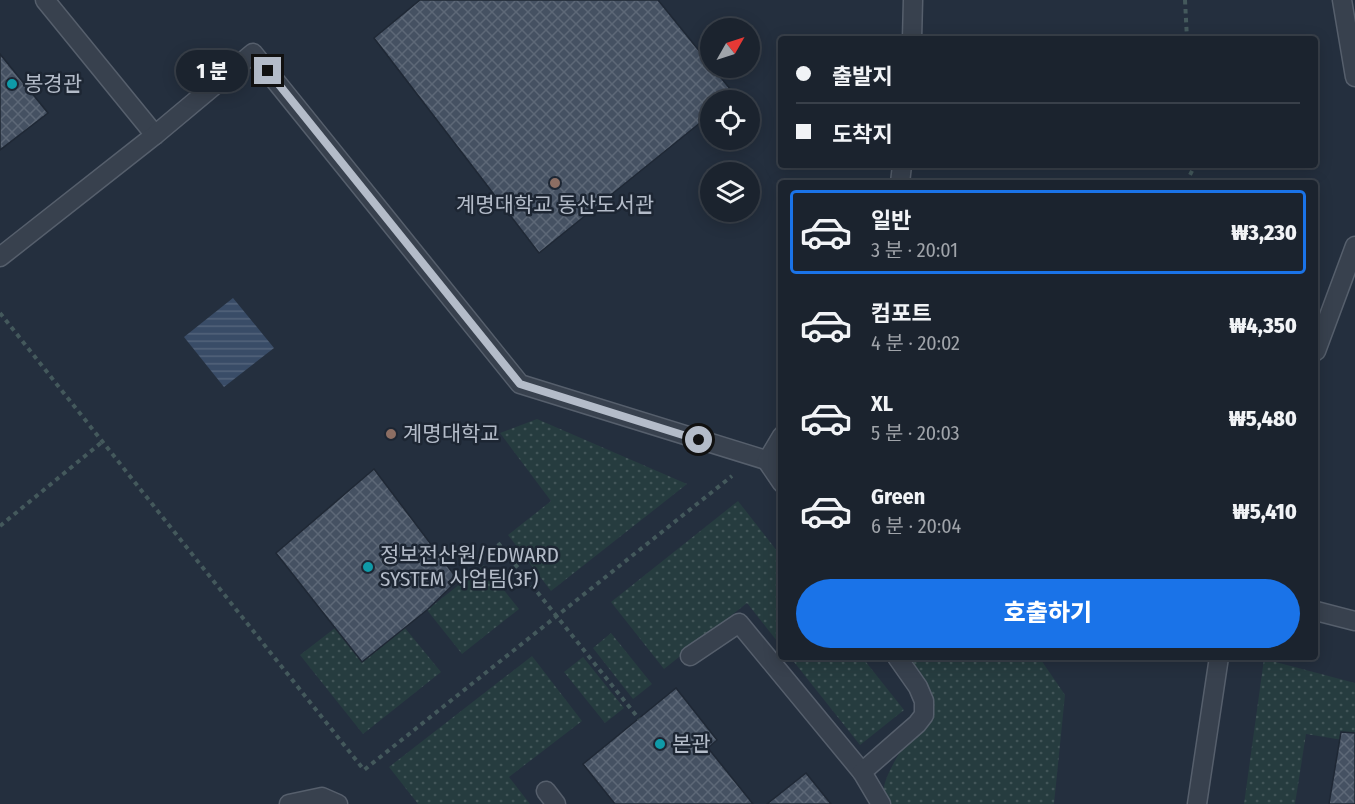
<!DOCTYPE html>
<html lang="ko">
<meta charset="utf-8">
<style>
body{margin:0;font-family:"Fira Sans Condensed","Noto Sans KR",sans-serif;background:#282f3a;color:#f1f3f6;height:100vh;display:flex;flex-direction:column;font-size:22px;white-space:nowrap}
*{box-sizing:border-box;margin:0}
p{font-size:20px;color:#a0a4aa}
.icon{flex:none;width:33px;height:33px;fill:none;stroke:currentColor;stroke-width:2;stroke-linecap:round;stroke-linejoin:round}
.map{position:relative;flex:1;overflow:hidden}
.side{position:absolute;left:778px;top:180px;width:540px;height:480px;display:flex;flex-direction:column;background:#1b232e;border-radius:6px;box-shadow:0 3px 15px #0003,0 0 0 2px #39404a}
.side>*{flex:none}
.top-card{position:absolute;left:778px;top:36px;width:540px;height:132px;border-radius:6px;box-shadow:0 3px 15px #0003,0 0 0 2px #39404a;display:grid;align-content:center;height:132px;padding:0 18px;background:#1b232e}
.needle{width:39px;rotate:51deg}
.controls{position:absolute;left:700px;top:18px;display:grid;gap:12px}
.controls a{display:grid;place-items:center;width:60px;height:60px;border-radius:50%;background:#1b232e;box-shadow:0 3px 15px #0003,0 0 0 2px #39404a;font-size:30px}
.end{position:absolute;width:27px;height:27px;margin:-14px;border:8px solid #b4bcc9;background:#111;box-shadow:0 0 0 3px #111}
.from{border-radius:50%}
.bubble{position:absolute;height:42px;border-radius:21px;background:#1b232e;box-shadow:0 3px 15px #0003,0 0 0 2px #39404a;font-size:20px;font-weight:800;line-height:42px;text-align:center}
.top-card b{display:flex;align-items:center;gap:21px;height:57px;font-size:22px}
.top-card b+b{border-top:2px solid #39404a}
.top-card i{width:15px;height:15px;background:#f1f3f6}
ul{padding:10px 0 0;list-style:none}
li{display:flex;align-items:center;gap:18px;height:84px;margin:0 12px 9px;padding:0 6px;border:3px solid transparent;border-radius:6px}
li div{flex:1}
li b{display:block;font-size:22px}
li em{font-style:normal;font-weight:800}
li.current{border-color:#1a73e8}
li>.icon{width:54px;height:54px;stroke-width:1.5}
.cta{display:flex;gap:12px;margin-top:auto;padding:12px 18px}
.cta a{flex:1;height:69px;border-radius:36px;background:#1a73e8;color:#fff;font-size:24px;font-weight:800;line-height:69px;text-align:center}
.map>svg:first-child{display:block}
.grass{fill:url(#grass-dots)}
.water{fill:url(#water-rules)}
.building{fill:url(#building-cross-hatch);stroke:#1f2835;stroke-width:1.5}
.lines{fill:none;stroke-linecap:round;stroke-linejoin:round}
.lane-casing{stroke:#565f6c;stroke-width:21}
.path{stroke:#44595c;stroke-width:4;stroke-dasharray:4.5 4.5;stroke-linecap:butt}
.lane{stroke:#38414e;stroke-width:18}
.route{stroke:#b4bcc9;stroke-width:8}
.culture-dot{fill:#0f9aa8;stroke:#1d2633;stroke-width:2}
.education-dot{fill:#8d6e63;stroke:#1d2633;stroke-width:2}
.labels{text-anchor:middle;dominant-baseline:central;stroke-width:5;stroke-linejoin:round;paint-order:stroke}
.poi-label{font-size:21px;fill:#b4bcc9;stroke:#1d2633;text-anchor:start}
</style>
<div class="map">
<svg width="1355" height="804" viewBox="0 0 1355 804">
<defs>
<pattern id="grass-dots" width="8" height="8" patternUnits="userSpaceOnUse" patternTransform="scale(1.5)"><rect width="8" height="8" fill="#263c3f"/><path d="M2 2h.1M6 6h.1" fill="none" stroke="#435659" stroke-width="1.8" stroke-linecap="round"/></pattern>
<pattern id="water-rules" width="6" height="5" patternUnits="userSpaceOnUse" patternTransform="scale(1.5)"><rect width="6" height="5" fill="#394c67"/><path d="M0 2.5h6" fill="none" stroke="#53647b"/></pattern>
<pattern id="building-cross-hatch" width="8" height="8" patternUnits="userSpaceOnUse" patternTransform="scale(1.5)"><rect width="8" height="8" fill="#455162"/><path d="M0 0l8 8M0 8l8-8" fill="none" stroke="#5d6877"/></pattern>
</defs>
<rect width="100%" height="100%" fill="#242f3e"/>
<g class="grass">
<polygon points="537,419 687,484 551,591 508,535 551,501 500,433"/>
<polygon points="738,501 781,556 781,646 747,603 664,669 611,602"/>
<polygon points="484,565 519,609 462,654 427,610"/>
<polygon points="335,628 363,662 405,628 441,672 363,734 300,655"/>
<polygon points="611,633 652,684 633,699 593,648"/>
<polygon points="532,656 582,721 509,777 530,804 418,804 389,767"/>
<polygon points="583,657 624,708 605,723 564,672"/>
<polygon points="790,657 862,657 904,710 860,745"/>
<path d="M890 657H1039L1065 695 1054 804H886C872 780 916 740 915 712 915 693 900 673 890 657Z"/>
<polygon points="1264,659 1355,683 1355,742 1306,734 1295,804 1244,804"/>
</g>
<polygon class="water" points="233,298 274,348 224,387 184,337"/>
<g class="building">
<polygon points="420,0 658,0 739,100 711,100 711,114 539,253 374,38"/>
<polygon points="0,54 48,113 0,150"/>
<polygon points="374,469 458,580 427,610 362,662 276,553"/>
<polygon points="676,688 717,740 708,748 753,804 615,804 583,764"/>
<polygon points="1341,732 1355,733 1355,804 1329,804"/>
<polygon points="806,773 831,804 767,804"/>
</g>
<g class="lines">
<defs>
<g id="lane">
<polyline points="45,0 155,135"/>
<polyline points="1342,0 1355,77"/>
<polyline points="912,39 913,0"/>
<polyline points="900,183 902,165"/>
<polyline points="0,257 155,135 253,53 520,384 782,465"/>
<polyline points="1316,351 1355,246"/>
<polyline points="782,436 767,461 782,483"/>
<polyline points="1316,611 1355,621"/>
<polyline points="690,656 739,623 862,772"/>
<polyline points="546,791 556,804"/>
<polyline points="289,804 322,797 338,804"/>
<polyline points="881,804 862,772 917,724 924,715 924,701 918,687 897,657"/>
<polyline points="1197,804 1219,657"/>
</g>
</defs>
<use href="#lane" class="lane-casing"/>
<g class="path">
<polyline points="1185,0 1187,39"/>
<polyline points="1186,183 1195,165"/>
<polyline points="0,313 364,770 732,476"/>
<polyline points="0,526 102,442"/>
<polyline points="498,543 639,719"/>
</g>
<use href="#lane" class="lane"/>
</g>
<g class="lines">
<polyline class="route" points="268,71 520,384 699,440"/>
</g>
<g class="culture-dot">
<circle cx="12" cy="84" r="6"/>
<circle cx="368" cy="567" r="6"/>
<circle cx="660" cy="744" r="6"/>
</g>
<g class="education-dot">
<circle cx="555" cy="183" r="6"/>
<circle cx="391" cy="434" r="6"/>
</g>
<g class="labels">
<g class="poi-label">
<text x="24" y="84">봉경관</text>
<text x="555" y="205" text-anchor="middle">계명대학교 동산도서관</text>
<text x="403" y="434">계명대학교</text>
<text x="380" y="555">정보전산원/EDWARD<tspan x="380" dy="24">SYSTEM 사업팀(3F)</tspan></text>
<text x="672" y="744">본관</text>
</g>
</g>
</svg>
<div class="controls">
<a><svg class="needle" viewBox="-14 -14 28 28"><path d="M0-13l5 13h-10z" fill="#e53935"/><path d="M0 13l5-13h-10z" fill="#a0a4aa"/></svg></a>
<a><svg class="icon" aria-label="locate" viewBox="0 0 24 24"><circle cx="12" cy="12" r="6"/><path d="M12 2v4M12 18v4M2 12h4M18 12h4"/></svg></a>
<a><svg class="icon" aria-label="layers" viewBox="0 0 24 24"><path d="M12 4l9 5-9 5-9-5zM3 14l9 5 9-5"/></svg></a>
</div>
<i class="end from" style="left:699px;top:440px"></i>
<i class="end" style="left:268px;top:71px"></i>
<div class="bubble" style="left:176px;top:50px;width:72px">1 분</div>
<div class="top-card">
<b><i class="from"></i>출발지</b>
<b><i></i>도착지</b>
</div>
<section class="side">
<ul>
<li class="current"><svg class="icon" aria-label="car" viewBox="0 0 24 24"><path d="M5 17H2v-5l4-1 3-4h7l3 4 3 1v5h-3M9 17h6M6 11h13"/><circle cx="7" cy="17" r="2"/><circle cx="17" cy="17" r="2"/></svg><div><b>일반</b><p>3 분 · 20:01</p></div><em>₩3,230</em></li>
<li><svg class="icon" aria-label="car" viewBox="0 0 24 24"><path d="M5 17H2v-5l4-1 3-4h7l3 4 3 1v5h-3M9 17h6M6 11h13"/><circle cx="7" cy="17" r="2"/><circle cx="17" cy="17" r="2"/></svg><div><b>컴포트</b><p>4 분 · 20:02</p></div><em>₩4,350</em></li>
<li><svg class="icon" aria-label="car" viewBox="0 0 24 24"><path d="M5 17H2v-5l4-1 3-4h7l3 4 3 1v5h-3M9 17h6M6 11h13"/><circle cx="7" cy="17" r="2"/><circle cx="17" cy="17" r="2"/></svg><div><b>XL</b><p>5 분 · 20:03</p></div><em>₩5,480</em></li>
<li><svg class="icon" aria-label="car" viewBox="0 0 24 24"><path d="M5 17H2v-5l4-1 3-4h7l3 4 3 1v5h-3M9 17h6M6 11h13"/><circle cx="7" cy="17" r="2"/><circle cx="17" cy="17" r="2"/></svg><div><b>Green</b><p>6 분 · 20:04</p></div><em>₩5,410</em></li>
</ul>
<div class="cta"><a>호출하기</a></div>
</section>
</div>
